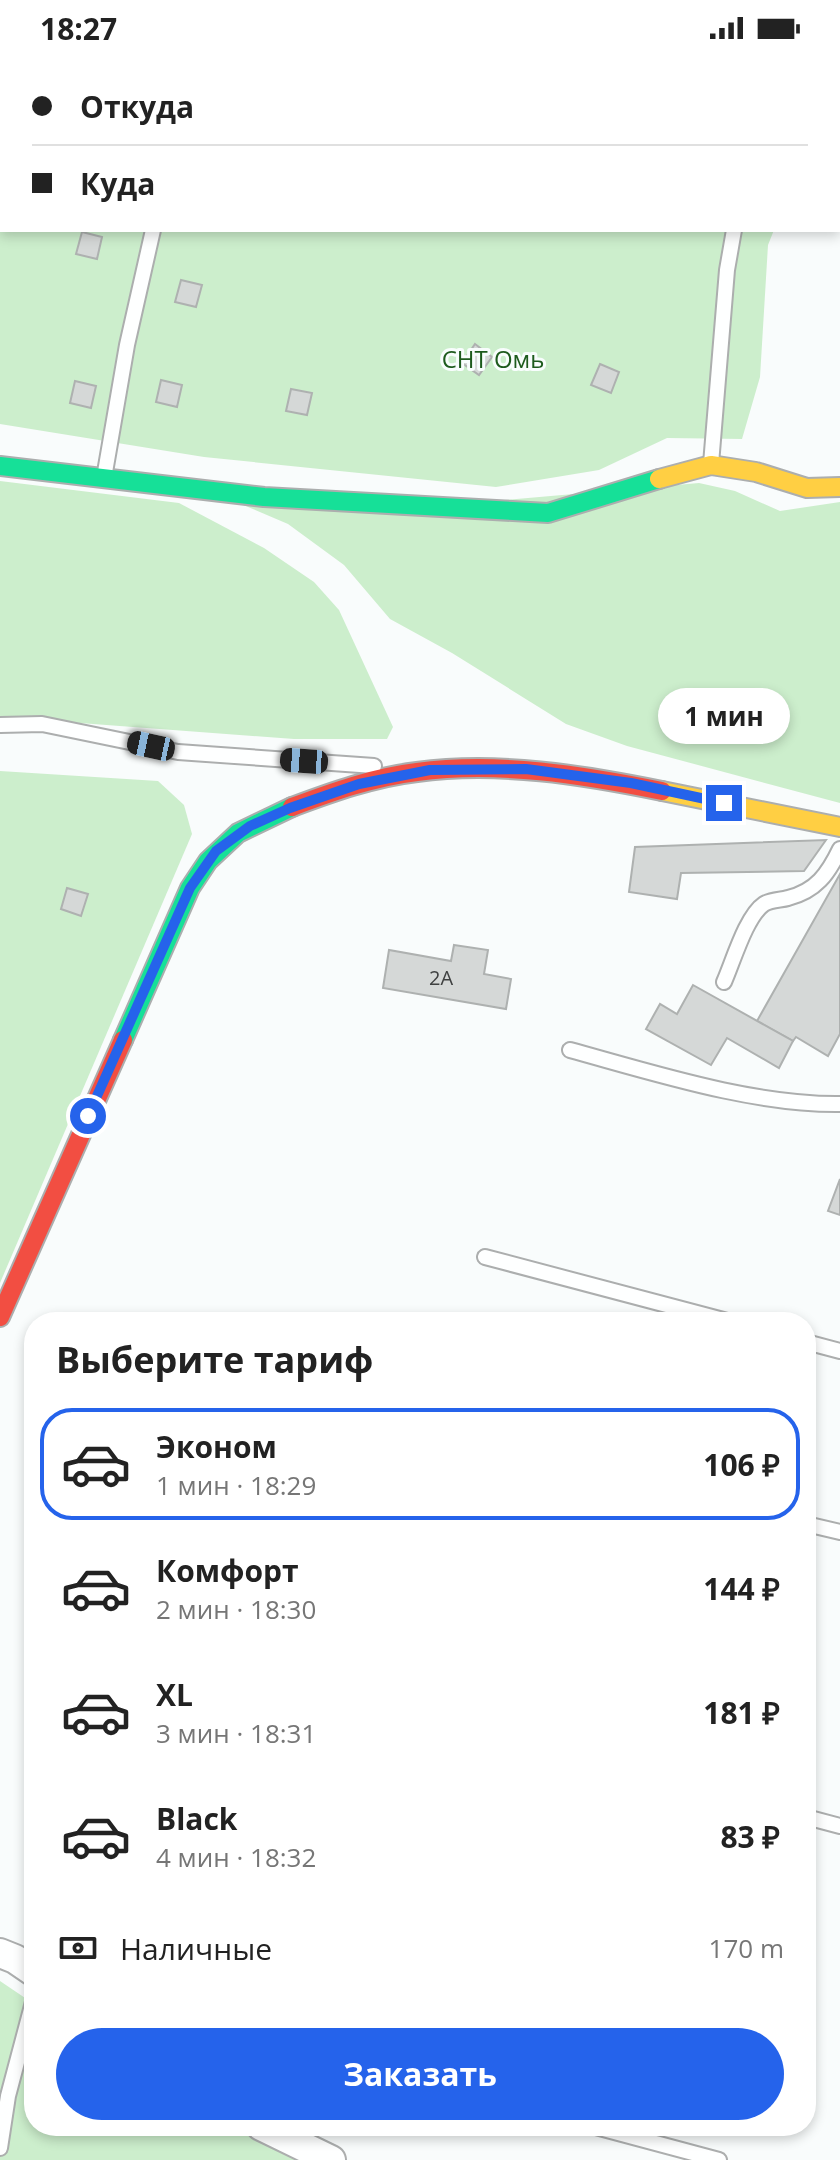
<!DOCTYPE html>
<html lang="ru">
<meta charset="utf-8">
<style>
body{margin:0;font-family:"Open Sans",sans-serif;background:#f2f2f2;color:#222;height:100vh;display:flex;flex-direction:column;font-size:30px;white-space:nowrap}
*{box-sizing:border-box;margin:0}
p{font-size:26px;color:#767676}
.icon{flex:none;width:44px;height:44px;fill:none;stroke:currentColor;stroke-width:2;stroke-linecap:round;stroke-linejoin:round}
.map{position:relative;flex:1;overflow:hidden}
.drawer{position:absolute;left:24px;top:1256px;width:792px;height:824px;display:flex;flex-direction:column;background:#fff;border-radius:32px;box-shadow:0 4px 12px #0003}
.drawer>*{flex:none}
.top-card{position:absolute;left:0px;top:0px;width:840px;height:176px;box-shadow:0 4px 12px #0003;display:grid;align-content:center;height:176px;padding:0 32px;background:#fff}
.end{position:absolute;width:36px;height:36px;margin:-18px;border:10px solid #2563eb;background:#fff;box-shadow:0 0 0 4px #fff}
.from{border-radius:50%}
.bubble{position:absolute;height:56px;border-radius:28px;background:#fff;box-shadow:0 4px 12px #0003;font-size:26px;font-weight:700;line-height:56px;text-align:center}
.car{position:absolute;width:24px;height:48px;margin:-24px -12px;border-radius:10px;box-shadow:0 0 6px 2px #0007;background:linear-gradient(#222 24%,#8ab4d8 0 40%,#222 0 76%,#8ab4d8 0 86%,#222 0)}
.top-card b{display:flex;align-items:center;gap:28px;height:76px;font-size:30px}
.top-card b+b{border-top:2px solid #e0e0e0}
.top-card i{width:20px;height:20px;background:#222}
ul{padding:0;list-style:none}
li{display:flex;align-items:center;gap:24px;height:112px;margin:0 16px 12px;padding:0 16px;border:4px solid transparent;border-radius:32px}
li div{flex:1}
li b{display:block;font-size:30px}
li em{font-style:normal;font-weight:700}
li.active{border-color:#2563eb}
li>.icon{width:72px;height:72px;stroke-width:1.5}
h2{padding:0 32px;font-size:36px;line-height:96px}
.pay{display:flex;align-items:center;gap:20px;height:88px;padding:0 32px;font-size:30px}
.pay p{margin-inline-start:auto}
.button{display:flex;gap:16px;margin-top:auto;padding:16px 32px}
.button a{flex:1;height:92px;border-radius:48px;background:#2563eb;color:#fff;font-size:32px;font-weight:700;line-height:92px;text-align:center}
.status{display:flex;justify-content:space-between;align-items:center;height:56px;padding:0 40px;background:#fff;direction:ltr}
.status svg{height:22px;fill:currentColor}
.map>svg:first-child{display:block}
.green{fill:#cec}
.building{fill:#d5d8d7;stroke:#aeb1b0;stroke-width:2}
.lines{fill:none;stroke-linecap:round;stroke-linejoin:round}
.lane-casing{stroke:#acaeae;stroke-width:18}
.street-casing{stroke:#acaeae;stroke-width:32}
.fast-casing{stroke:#acaeae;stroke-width:22}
.slow-casing{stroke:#acaeae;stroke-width:22}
.jam-casing{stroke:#acaeae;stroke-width:22}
.lane{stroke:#feffff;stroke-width:14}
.street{stroke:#feffff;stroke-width:28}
.fast{stroke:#16e098;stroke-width:18}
.slow{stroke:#ffcf43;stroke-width:18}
.jam{stroke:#f24e42;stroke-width:18}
.route{stroke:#2563eb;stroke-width:10}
.labels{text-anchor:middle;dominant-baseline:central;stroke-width:6;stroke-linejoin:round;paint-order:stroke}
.number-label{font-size:20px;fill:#3f4141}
.park-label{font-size:24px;fill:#1d5b1d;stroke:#f8fdfd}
</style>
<div class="status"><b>18:27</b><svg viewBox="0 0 49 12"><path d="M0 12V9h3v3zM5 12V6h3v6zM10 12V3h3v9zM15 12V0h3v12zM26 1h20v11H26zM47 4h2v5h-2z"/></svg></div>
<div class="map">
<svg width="840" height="2104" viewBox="0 0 840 2104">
<rect width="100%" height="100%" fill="#f9fcfc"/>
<g class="green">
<polygon points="0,0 840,0 840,33 838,37 838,2 2,2 2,174 774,174 768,189 760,321 742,383 667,382 599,414 496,431 204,401 0,368"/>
<polygon points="0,425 179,447 264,492 314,526 339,554 393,671 387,683 294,683 0,661"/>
<polygon points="699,427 735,435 780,455 840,446 840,747 627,690 566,668 452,597 390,563 344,509 288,468 234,445 366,456"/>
<polygon points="0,715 158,725 184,749 192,778 0,1227"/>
<polygon points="0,1925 34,1948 34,2070 231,2070 309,2104 0,2104"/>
</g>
<g class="building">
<polygon points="82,176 102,181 97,203 76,198"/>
<polygon points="181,224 202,229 196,251 175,246"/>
<polygon points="475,288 492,301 479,319 462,307"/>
<polygon points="600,308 619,316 611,337 591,329"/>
<polygon points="161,324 182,329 177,351 156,346"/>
<polygon points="75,325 96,330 91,352 70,347"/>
<polygon points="291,333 312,337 307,359 286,355"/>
<polygon points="826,784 804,815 681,817 677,843 629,836 635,791"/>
<polygon points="840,818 840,978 828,1000 796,981 793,985 757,965"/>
<polygon points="67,832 88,838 81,860 61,853"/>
<polygon points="454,889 488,894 484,918 511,923 506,953 383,932 389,894 451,905"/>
<polygon points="693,929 793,985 779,1012 727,982 711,1009 646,973 660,948 677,958"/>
<polygon points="840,1123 840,1159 828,1155"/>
</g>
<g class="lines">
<defs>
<g id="lane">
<polyline points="193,2 194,0"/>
<polyline points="761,2 761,0"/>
<polyline points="711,408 727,214 734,174"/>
<polyline points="104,422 127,289 153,174"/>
<polyline points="0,669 42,668 178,696 374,710"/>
<path d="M724 926C733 906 746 860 764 848 770 844 781 844 788 842 816 835 828 818 840 793"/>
<path d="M570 994C654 1017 753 1049 840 1048"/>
<polyline points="485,1201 731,1266"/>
<polyline points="806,1286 840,1295"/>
<polyline points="806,1468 840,1476"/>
<polyline points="806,1761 840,1770"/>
<polyline points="592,2070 719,2104"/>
<polyline points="0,2092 8,2040 34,1942"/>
</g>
<g id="street">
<polyline points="0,1897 15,1903 34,1916"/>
<polyline points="261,2070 331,2104"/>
</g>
<g id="fast">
<polyline points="0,410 264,441 548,457 659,423"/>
<polyline points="123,984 190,832 208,805 238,777 292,751"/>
</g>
<g id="slow">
<polyline points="659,423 711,409 756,416 807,432 840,431"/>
<polyline points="662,735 840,771"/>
</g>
<g id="jam">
<path d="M292 751C332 736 374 721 417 716 498 705 583 719 662 735"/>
<polyline points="0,1261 123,984"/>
</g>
</defs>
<use href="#lane" class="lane-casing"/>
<use href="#street" class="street-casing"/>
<use href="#fast" class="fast-casing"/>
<use href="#slow" class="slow-casing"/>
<use href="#jam" class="jam-casing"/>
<use href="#lane" class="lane"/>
<use href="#street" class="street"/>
<use href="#fast" class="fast"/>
<use href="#slow" class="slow"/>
<use href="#jam" class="jam"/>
</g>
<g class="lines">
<polyline class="route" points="88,1060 190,832 216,795 250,770 290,752 359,728 430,714 526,713 631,727 724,747"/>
</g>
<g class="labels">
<g class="number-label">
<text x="441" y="921">2А</text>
</g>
<g class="park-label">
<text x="493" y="302">СНТ Омь</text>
</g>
</g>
</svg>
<i class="end from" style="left:88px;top:1060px"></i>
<i class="end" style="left:724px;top:747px"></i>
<div class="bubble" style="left:658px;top:632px;width:132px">1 мин</div>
<i class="car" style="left:151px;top:690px;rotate:282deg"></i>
<i class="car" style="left:304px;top:705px;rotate:274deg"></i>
<div class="top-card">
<b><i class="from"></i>Откуда</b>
<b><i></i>Куда</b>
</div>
<section class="drawer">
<h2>Выберите тариф</h2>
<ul>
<li class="active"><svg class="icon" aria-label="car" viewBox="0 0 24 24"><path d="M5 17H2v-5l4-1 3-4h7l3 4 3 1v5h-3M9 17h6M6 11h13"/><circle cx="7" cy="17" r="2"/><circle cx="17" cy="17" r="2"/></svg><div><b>Эконом</b><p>1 мин · 18:29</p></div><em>106 ₽</em></li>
<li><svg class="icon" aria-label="car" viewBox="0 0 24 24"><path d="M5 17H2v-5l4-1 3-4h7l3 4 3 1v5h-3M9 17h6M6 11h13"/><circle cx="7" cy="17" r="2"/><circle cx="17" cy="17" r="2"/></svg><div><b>Комфорт</b><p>2 мин · 18:30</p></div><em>144 ₽</em></li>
<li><svg class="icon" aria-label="car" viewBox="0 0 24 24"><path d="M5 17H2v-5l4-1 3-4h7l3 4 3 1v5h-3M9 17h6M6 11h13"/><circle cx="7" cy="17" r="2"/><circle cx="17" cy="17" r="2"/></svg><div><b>XL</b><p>3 мин · 18:31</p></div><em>181 ₽</em></li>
<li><svg class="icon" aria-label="car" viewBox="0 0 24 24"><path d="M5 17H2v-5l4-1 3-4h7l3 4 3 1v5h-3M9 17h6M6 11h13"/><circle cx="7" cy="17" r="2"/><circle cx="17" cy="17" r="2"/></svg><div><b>Black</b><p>4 мин · 18:32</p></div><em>83 ₽</em></li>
</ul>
<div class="pay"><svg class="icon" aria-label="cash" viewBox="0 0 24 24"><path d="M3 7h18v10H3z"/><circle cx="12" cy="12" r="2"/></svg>Наличные<p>170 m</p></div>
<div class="button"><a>Заказать</a></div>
</section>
</div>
